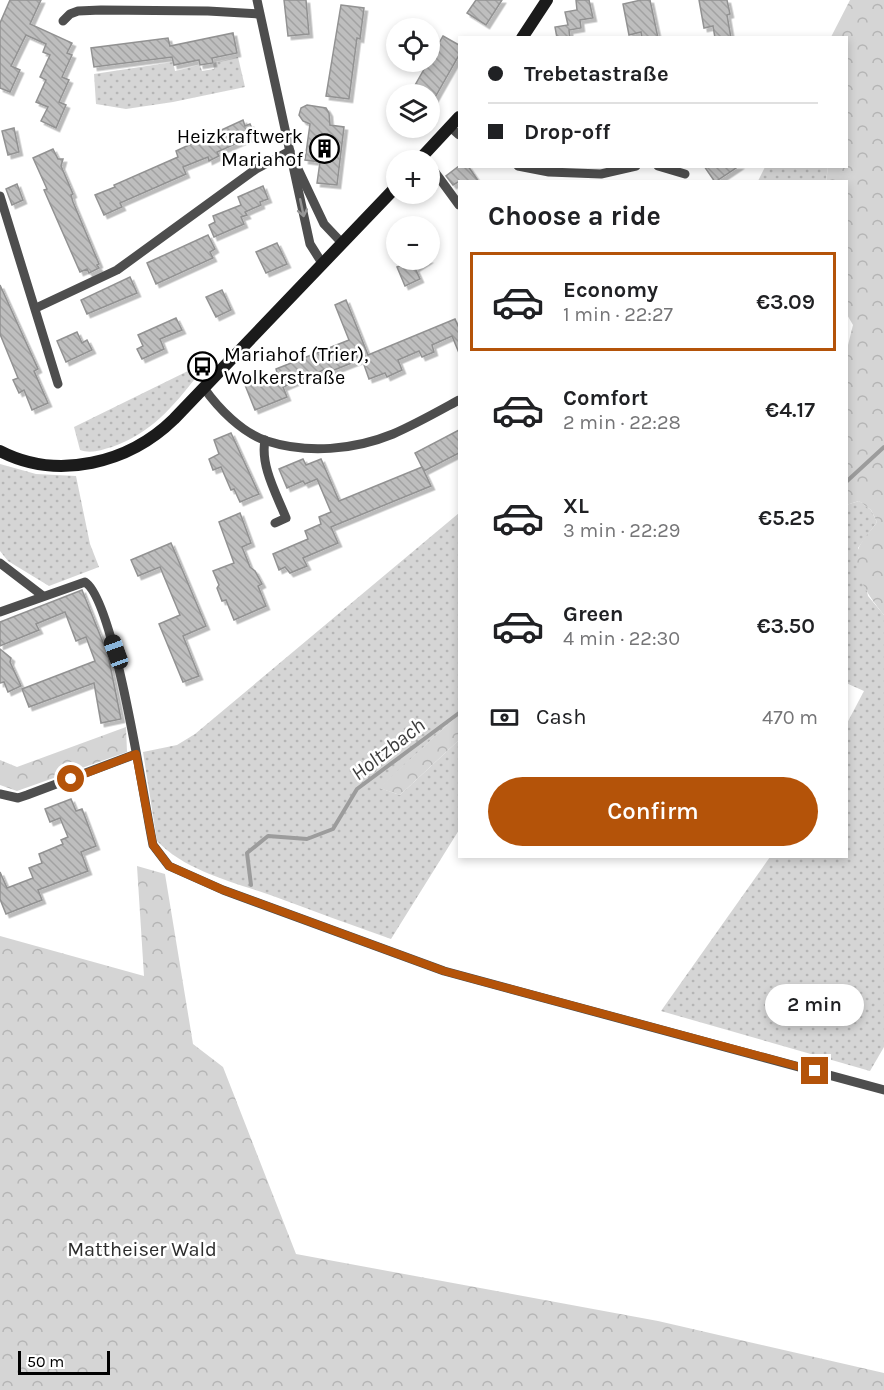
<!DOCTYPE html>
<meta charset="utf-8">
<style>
body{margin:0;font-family:Karla,sans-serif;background:#f6f6f6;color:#202124;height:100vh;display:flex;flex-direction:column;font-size:22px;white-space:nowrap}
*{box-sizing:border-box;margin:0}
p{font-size:20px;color:#757577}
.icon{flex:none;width:33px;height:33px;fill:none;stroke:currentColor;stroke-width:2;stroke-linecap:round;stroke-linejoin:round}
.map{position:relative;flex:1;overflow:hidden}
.sheet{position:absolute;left:458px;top:180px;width:390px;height:678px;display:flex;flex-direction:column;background:#fff;border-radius:0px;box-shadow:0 3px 9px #0003}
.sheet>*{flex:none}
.guide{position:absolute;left:458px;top:36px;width:390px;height:132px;border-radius:0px;box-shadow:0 3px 9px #0003;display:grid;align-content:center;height:132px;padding:0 30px;background:#fff}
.fabs{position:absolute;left:386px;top:18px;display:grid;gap:12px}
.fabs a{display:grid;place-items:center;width:54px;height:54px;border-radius:50%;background:#fff;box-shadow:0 3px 9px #0003;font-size:30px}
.scale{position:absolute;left:18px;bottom:15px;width:92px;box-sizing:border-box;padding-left:6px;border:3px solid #000;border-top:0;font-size:16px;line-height:21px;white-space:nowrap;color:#000;-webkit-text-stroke:4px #fff;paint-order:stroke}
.end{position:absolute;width:27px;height:27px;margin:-14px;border:8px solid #b45309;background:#fff;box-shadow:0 0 0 3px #fff}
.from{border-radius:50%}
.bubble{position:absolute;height:42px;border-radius:21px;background:#fff;box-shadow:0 3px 9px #0003;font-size:20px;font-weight:600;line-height:42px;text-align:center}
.car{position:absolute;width:18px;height:36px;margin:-18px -9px;border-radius:8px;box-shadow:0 0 4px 2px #0007;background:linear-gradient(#222 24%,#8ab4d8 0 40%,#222 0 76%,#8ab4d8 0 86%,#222 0)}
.guide b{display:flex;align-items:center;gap:21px;height:57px;font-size:22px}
.guide b+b{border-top:2px solid #e0e0e0}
.guide i{width:15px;height:15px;background:#202124}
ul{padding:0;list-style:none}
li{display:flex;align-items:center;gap:18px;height:99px;margin:0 12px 9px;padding:0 18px;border:3px solid transparent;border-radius:0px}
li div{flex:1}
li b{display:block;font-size:22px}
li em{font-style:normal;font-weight:600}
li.active{border-color:#b45309}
li>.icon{width:54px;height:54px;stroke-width:1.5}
h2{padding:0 30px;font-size:27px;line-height:72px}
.pay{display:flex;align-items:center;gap:15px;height:66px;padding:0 30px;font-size:22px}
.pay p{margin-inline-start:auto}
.primary-button{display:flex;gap:12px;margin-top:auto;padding:12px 30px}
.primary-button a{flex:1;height:69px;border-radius:36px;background:#b45309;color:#fff;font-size:24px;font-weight:600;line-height:69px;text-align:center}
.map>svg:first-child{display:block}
.green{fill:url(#green-dots)}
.forest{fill:url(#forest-crowns)}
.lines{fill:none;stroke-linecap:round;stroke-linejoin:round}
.stream{stroke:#9c9c9c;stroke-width:4}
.building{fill:url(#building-back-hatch);stroke:#929292;stroke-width:1.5;filter:url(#shadow)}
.street{stroke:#4e4e4e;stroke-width:9}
.secondary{stroke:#1b1b1b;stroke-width:12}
.oneway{stroke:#959595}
.route{stroke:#b45309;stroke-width:8}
.labels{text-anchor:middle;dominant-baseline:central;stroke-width:5;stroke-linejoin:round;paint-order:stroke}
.poi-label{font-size:20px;fill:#000;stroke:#fff;text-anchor:end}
.park-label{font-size:20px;fill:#2c2c2c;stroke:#fff}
.water-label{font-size:21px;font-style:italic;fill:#3d3d3d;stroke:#fff}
</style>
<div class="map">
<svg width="884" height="1390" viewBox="0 0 884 1390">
<defs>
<pattern id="green-dots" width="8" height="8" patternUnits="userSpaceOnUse" patternTransform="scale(1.5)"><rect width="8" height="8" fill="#d5d5d5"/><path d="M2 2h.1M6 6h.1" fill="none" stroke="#b5b5b5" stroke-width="1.8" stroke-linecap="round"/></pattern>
<pattern id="forest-crowns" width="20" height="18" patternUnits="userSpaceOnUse" patternTransform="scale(1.5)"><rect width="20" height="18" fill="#d5d5d5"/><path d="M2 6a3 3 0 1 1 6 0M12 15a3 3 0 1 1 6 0" fill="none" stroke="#b5b5b5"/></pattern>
<pattern id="building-back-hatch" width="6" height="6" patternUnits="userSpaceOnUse" patternTransform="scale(1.5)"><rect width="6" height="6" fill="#bebebe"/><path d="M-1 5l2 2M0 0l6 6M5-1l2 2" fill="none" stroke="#a2a2a2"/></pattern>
<filter id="shadow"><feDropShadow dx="3.5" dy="3.5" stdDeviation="0" flood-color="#0004"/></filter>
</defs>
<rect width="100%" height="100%" fill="#fff"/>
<g class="green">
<polygon points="238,57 245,87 173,102 126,109 96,104 94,74 173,62 175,71 200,65 202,71 214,69 213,63"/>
<polygon points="765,167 828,167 826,181 758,181"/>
<path d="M192 369 197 376C172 408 151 433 112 447 101 450 91 454 80 450L74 427Z"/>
<polygon points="0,464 36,474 76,476 90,544 99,567 49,586 8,561 0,551"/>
<polygon points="859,501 871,510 877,522 858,548 868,596 884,615 884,1047 870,1071 661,1011 770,857 846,856 846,725 864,691 846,683 846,505"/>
<path d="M459 513V714L380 788 400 795 459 740V830L391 939C352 925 313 911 273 896 234 882 187 872 157 841L143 752 177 745 195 734Z"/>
</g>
<g class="forest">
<path d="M850 0H884V615C870 598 852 574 858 550 861 540 872 530 877 522L871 510 859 501 846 505V353L853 325 846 313V182L826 181 828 167 846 166V38L831 37Z"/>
<polygon points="459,714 459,740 400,795 379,788"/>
<polygon points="126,727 127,752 17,791 0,785 0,760 17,767"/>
<polygon points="137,866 165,874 193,1044 223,1067 296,1254 658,1321 884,1373 884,1390 0,1390 0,936 144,976"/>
</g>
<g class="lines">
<g class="stream">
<polyline points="846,482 884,447"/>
<polyline points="251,885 247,853 268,836 307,839 333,829 357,789 459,713"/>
</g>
</g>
<g class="building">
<polygon points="10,0 41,0 30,24 72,43 67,53 72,55 62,77 69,80 59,102 66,105 56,128 41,121 48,107 36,102 46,80 40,77 50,55 43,52 46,44 26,35 11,66 20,70 10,92 0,88 0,23"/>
<polygon points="284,0 306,0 309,34 288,36"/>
<polygon points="476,0 502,0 486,25 467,13"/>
<polygon points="576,0 589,0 593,18 580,20 581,28 569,30 570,38 557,38 555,27 568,25 565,12 577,10"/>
<polygon points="641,0 650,0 658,38 642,38 641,32 629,35 623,4"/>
<polygon points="699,0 727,0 730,14 727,15 731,38 715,38 713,26 704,28"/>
<polygon points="341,5 364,8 360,39 357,38 349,99 326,96"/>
<polygon points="233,33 237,53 212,58 213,63 200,65 199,60 174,65 172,57 94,67 91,48 168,38 170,46"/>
<polygon points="443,36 459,45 459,55 429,108 429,94 410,94"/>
<polygon points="307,105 326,108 329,113 330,125 344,127 337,185 317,183 320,162 305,160 310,124 303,121 299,115 301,108"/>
<polygon points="243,120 245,126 250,124 255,135 217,152 219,156 209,161 208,157 183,167 186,174 120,203 122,207 104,215 95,195 115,187 114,185 178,157 176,151"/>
<polygon points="14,128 19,152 8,155 2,131"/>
<polygon points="53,149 58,159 63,159 61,166 73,194 71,195 73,202 99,264 97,265 99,268 89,273 87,269 80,272 44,190 47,189 33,158"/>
<polygon points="459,166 468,166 479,182 458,182 453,185 446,176"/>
<polygon points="704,166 739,166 715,182"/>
<polygon points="17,184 23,200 12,205 6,189"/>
<polygon points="263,186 268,199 260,202 261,205 245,212 247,215 241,217 244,224 214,237 209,225 215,222 213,216 241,205 238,197"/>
<polygon points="208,235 215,249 210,252 213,258 156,284 147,263"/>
<polygon points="277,243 287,264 266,273 256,252"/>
<polygon points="397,260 428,260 415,268 420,279 405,286 397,267 403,265"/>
<polygon points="130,277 137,293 87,314 81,300"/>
<polygon points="0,285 38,369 34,371 48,403 32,410 24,390 19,393 13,380 18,378 0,334"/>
<polygon points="222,290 231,310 216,317 206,297"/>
<polygon points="346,300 368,355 455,319 459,328 459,353 452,336 432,345 434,352 422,357 419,351 398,360 402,370 387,377 385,373 369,379 362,359 329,372 328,368 283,387 287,397 255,410 245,385 254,381 256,385 278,376 276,369 349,340 335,305"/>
<polygon points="176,318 182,330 160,339 164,349 142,359 137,349 143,346 138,335"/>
<polygon points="77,332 82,343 87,340 92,350 66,362 57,341"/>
<polygon points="459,430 459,453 424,471 415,453"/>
<polygon points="231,433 259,494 240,502 234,489 231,490 221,467 213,470 209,459 219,454 214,440"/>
<polygon points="303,459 306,465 321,459 339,501 422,467 431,486 331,527 338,543 303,558 307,566 290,573 285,567 279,570 273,554 308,539 305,531 321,524 319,517 331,512 317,479 305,484 303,481 287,488 279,469"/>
<polygon points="240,513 251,543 242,547 250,567 255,571 262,584 258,586 266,606 234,620 226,600 222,601 217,588 219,585 213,571 234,563 219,522"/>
<polygon points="171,543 206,626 183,636 199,676 183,682 159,624 180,615 160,567 138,576 131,560"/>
<polygon points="82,590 108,655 121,719 101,723 94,683 29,707 22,689 95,661 86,637 76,641 65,612 36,624 39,630 0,646 0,622"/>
<polygon points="0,649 11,658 10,662 21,686 8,692 4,682 0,683"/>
<polygon points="71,799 76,811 82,809 96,846 81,852 88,871 38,890 42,900 6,914 0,899 0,872 7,888 33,878 29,868 42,863 39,854 63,844 61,840 68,837 60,818 50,822 45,809"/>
</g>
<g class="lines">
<g class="street">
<polyline points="257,0 310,244 322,263"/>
<polyline points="63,21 70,14 78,11 101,10 208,11 259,14"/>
<polyline points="450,127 459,135"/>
<polyline points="429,164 459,205"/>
<polyline points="518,166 549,172 601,174 636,166"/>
<polyline points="658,166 685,174"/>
<polyline points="297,167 324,224 342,243"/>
<polyline points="0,196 58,384"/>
<polyline points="36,308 117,270 256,169 290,151"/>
<path d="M204 388C218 408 242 433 267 441 307 454 354 450 393 434 416 424 437 412 459 400"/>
<path d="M265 440C260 466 277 495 286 518L275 523"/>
<polyline points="0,563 43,596"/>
<path d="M0 612 85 582C115 601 144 802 153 845L169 866 223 890 444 971 884 1090"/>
<polyline points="0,794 18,798 27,795 136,754"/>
</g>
<g class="secondary">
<polyline points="522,38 547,0"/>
<polyline points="419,160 459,117"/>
<path d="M0 451C58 481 129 463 174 419L396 187"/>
</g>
</g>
<defs><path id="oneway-shaft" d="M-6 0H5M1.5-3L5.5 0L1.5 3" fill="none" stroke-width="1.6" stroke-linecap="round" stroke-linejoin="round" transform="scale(1.5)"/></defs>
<use class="oneway" href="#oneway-shaft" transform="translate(302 208) rotate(78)"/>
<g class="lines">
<polyline class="route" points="71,779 136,754 153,845 169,866 223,890 444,971 815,1071"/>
</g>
<defs>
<symbol id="building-ring" viewBox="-11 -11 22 22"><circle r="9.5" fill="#fff" stroke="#000" stroke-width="1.5"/><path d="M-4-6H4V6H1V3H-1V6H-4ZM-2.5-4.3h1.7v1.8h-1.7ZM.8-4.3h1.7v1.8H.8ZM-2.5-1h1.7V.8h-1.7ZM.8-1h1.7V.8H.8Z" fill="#000"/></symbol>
<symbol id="bus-ring" viewBox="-11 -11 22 22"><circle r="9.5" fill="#fff" stroke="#000" stroke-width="1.5"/><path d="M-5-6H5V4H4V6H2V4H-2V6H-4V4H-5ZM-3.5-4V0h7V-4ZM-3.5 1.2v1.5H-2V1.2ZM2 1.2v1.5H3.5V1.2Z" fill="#000"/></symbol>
</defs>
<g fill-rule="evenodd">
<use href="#building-ring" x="308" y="132" width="33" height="33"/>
<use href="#bus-ring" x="186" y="350" width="33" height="33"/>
</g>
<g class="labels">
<g class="poi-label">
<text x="303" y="136">Heizkraftwerk<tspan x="303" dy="23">Mariahof</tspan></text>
<text x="224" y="354" text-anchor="start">Mariahof (Trier),<tspan x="224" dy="23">Wolkerstraße</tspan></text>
</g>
<g class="park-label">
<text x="142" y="1249">Mattheiser Wald</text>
</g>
<g class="water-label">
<text transform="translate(388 749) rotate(-38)">Holtzbach</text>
</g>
</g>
</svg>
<div class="fabs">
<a><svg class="icon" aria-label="locate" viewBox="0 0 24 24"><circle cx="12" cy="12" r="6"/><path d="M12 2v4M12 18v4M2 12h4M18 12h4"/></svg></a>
<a><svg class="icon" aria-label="layers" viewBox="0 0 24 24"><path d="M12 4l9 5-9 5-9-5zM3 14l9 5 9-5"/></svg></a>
<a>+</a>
<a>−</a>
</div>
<div class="scale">50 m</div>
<i class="end from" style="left:71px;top:779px"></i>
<i class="end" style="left:815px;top:1071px"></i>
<div class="bubble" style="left:765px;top:984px;width:99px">2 min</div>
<i class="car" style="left:116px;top:652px;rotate:340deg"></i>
<div class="guide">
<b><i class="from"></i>Trebetastraße</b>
<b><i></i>Drop-off</b>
</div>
<section class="sheet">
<h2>Choose a ride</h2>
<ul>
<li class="active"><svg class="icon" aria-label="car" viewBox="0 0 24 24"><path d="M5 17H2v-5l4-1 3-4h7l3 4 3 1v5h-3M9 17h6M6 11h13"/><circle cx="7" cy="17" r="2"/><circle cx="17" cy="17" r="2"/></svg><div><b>Economy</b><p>1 min · 22:27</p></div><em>€3.09</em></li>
<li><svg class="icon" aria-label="car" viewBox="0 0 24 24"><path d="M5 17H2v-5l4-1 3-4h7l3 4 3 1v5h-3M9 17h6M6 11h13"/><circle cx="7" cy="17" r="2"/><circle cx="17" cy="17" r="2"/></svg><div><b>Comfort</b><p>2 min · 22:28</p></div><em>€4.17</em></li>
<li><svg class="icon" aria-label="car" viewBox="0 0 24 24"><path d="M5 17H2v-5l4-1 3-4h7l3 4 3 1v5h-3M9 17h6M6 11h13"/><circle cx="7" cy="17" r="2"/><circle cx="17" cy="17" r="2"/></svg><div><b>XL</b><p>3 min · 22:29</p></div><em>€5.25</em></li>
<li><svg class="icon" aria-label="car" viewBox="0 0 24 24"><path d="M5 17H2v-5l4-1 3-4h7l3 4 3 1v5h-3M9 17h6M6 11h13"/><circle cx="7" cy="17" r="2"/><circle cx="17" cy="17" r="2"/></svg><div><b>Green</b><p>4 min · 22:30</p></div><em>€3.50</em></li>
</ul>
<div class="pay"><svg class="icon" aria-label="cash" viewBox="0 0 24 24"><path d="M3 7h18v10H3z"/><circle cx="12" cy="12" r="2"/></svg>Cash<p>470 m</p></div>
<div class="primary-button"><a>Confirm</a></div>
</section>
</div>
